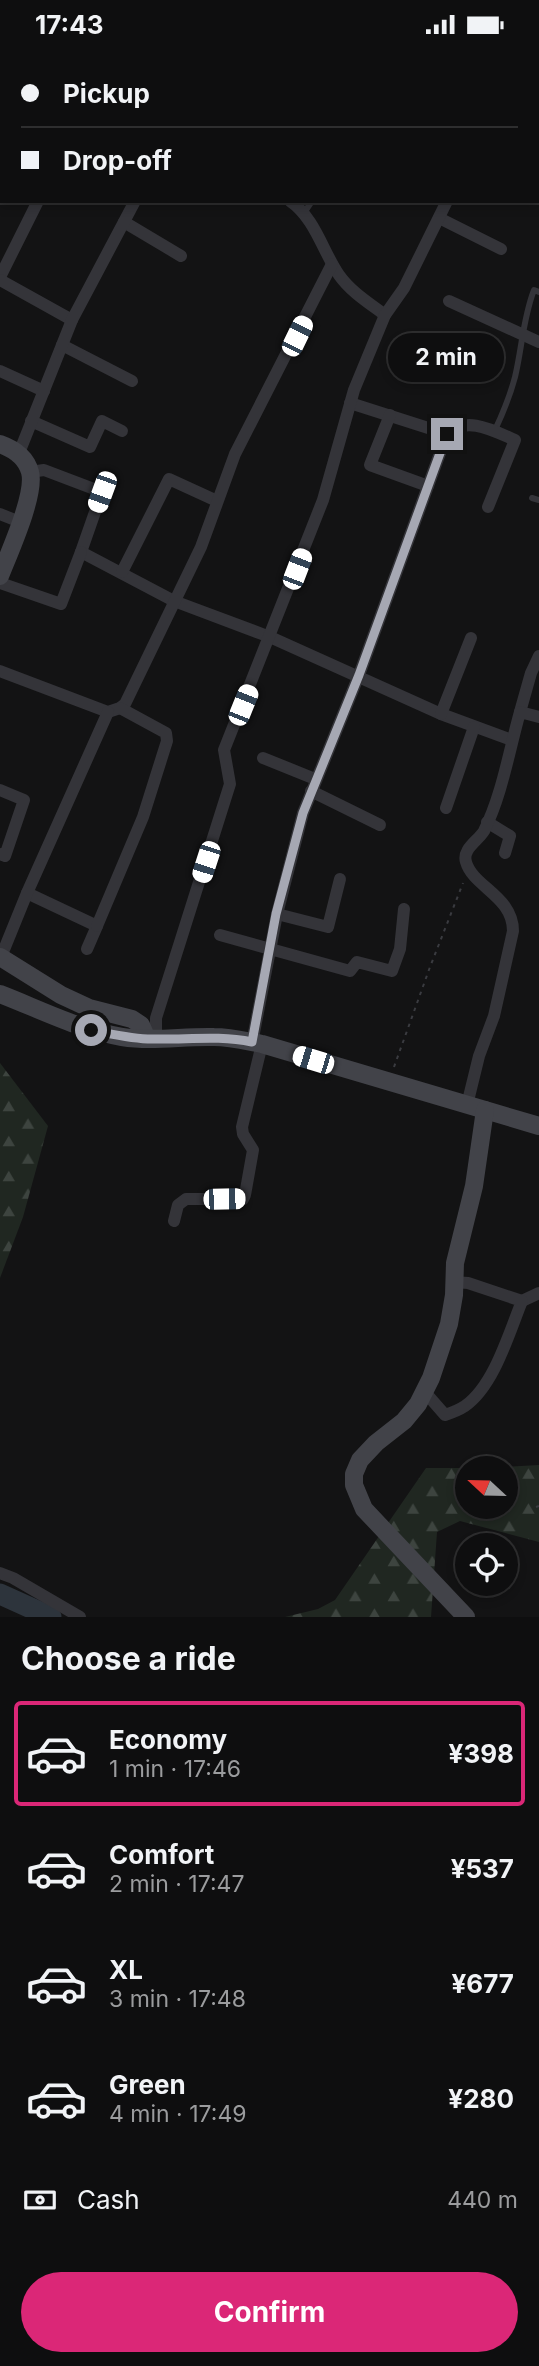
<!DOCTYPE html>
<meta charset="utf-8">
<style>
body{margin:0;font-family:Inter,sans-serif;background:#171718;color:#f1f3f6;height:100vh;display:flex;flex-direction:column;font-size:26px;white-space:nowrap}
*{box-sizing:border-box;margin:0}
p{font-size:23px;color:#9b9c9e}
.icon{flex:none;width:38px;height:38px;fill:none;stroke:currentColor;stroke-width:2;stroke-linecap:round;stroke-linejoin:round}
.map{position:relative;height:1568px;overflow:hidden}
.details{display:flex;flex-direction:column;background:#0e0e0f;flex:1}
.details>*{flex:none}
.banner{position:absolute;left:0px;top:0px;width:539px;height:154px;box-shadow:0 4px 10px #0003,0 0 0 2px #2e2e2f;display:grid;align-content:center;height:154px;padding:0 21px;background:#0e0e0f}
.needle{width:46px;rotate:292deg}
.buttons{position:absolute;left:455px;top:1407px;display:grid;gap:14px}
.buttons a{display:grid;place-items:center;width:63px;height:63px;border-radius:50%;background:#0e0e0f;box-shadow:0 4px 10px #0003,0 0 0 2px #2e2e2f;font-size:35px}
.end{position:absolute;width:32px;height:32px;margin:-16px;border:9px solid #a6a8b3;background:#111;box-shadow:0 0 0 4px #111}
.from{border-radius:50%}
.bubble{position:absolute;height:49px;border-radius:24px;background:#0e0e0f;box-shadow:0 4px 10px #0003,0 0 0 2px #2e2e2f;font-size:23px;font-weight:700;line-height:49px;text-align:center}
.car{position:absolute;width:21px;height:42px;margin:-21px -10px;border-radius:9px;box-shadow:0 0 5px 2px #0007;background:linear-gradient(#fff 24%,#345 0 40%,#fff 0 76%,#345 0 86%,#fff 0)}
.banner b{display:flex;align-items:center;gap:24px;height:66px;font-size:26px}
.banner b+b{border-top:2px solid #2e2e2f}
.banner i{width:18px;height:18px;background:#f1f3f6}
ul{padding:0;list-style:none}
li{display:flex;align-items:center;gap:21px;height:105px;margin:0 14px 10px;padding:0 7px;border:4px solid transparent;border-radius:7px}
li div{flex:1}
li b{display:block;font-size:26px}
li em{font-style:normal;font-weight:700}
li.active{border-color:#db2777}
li>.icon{width:63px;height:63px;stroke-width:1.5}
h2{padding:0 21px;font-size:32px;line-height:84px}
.pay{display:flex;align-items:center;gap:18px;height:77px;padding:0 21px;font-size:26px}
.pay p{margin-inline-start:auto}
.cta{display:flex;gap:14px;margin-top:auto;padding:14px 21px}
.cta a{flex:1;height:80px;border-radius:42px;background:#db2777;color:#fff;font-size:28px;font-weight:700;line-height:80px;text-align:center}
.status{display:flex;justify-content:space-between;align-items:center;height:49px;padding:0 35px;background:#0e0e0f;direction:ltr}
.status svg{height:19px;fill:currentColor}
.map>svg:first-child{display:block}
.forest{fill:url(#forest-firs)}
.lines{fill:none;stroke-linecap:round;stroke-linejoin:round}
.river{stroke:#2d343c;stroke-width:21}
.path{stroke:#3a3b40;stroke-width:2;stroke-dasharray:3.5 5;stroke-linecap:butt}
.lane{stroke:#343439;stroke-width:6}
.street{stroke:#343439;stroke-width:12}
.secondary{stroke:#424349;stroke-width:18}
.route{stroke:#a6a8b3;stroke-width:9}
</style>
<div class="status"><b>17:43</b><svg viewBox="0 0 49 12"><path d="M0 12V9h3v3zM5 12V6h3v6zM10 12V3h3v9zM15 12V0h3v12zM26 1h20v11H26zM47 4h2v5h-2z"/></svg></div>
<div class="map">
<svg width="539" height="1568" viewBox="0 0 539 1568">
<defs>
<pattern id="forest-firs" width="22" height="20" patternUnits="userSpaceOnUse" patternTransform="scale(1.75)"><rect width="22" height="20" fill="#202721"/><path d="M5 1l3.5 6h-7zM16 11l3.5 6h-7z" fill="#3d443f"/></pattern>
</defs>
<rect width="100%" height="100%" fill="#131314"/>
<g class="forest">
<polygon points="0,1014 48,1077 23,1168 0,1229"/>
<polygon points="539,1416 539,1493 460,1472 437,1483 431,1568 285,1568 318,1560 335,1551 426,1419 467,1419 467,1458 506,1458 506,1419 485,1419"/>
</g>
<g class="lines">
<polyline class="river" points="0,1545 51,1568"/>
<g class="path">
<polyline points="394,1018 430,918 463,834"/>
<polyline points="536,1458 539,1457"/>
</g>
<g class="lane">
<polyline points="373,0 376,2"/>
<polyline points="416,0 419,2"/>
<polyline points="403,2 404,0"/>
<polyline points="304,164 312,152"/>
<path d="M495 381C503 364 510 347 515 328 522 299 523 269 534 241L539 243"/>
<polyline points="532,449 539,451"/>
</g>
<g class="street">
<polyline points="39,0 41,1"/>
<polyline points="99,2 100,0"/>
<polyline points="197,2 198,0"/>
<polyline points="520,2 521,0"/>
<polyline points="537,44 539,42"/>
<polyline points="537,102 539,103"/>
<polyline points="0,135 2,130"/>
<path d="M290 152C315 169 323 203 339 226 351 243 369 254 385 266"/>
<polyline points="439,169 501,200"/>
<polyline points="124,173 181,207"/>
<polyline points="0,228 38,152"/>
<polyline points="0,231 72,271"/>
<polyline points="449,252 539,293"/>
<polyline points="62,296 132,332"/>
<polyline points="0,322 44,342"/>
<polyline points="350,354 447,385"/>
<polyline points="390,366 370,416 428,437"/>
<polyline points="31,372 90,398 102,372 122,382"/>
<polyline points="19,404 72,271 135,152"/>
<polyline points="30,423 44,421 102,443 81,503 174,552 270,588 441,665 512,691"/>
<polyline points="0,465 20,473"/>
<polyline points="122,523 169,430 217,452"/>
<polyline points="0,534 61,555 81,503"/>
<polyline points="0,622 108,663 120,659 125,655 201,498 235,405 332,215"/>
<polyline points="520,663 531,624 539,607"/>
<polyline points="441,665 471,589"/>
<polyline points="263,709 315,730"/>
<polyline points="0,741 24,751 5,807 0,805"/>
<polyline points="311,742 380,776"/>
<polyline points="446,759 474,678"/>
<polyline points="487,773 510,787 505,804"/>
<polyline points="27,844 97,877 87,900"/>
<polyline points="277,865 328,878 340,830"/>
<polyline points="97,877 143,768 167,692 166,684 120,659"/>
<polyline points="220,886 350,922 357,913 392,922 400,900 404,860"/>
<polyline points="1,908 27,844 108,663"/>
<polyline points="156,990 156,969 230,735 224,701 323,451 354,341 385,266 404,239 447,152"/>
<path d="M252 994 277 865 303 764 359 626 447 385C466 366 494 382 515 391L488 458"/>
<path d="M467 1056 479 1007 494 967 513 882C513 847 473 838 466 813 462 800 478 792 484 782 502 746 509 702 520 663L539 668"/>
<polyline points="174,1172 178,1156 186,1150 243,1150 245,1146 253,1101 243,1085 242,1078 262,995"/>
<polyline points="522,1252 539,1244"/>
<path d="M424 1342 445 1366C451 1364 459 1361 465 1357 494 1337 509 1284 522 1252L468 1234 454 1233"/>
<polyline points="0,1524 13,1529 80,1568"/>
</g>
<g class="secondary">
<path d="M0 395C14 400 26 408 30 423 36 445 9 504 0 527"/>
<polyline points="0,908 61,946 89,959 132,970 141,976 147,990"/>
<path d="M0 945C39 960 80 981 122 988 153 993 183 987 214 988 230 988 246 992 262 995L539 1077"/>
<polyline points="466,1568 364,1460 354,1436 354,1425 360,1411 376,1394 404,1372 418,1355 431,1329 449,1275 454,1246 455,1214 474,1137 485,1061"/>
</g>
</g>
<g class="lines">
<path class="route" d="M91 981C112 985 131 990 152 990 186 991 218 986 252 993L276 865 303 764 359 626 447 385"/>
</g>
</svg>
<div class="buttons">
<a><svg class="needle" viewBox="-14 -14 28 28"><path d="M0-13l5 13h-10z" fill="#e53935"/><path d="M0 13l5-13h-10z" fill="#9b9c9e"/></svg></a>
<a><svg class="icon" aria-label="locate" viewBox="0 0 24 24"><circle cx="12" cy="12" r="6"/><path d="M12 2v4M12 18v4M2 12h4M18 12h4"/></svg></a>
</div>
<i class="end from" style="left:91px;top:981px"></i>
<i class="end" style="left:447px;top:385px"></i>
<div class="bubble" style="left:388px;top:284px;width:116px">2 min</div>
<i class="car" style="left:297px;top:287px;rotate:26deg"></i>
<i class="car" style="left:102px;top:443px;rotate:200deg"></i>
<i class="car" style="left:297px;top:520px;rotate:21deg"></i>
<i class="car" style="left:243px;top:656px;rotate:22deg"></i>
<i class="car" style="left:206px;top:813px;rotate:198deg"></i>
<i class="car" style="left:313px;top:1011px;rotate:287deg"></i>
<i class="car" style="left:224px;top:1150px;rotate:89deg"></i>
<div class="banner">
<b><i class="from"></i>Pickup</b>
<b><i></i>Drop-off</b>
</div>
</div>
<section class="details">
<h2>Choose a ride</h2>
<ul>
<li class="active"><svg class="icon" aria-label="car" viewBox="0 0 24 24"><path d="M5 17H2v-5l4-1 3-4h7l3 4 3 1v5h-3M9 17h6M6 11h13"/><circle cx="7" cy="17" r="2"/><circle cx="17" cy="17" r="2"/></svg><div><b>Economy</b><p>1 min · 17:46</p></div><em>¥398</em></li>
<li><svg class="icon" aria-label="car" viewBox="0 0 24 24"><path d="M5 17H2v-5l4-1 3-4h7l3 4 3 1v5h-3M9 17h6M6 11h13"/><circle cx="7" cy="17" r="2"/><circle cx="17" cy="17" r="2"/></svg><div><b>Comfort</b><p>2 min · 17:47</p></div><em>¥537</em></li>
<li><svg class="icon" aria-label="car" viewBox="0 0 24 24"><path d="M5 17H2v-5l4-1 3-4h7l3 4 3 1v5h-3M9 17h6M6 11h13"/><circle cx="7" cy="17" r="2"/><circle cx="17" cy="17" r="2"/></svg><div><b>XL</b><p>3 min · 17:48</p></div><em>¥677</em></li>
<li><svg class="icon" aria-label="car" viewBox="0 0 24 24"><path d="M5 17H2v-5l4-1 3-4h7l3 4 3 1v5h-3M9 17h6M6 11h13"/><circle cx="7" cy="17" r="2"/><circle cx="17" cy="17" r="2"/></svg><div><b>Green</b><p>4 min · 17:49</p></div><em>¥280</em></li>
</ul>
<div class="pay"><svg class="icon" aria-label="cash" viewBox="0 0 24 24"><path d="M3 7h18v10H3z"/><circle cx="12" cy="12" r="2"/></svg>Cash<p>440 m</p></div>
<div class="cta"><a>Confirm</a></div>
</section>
